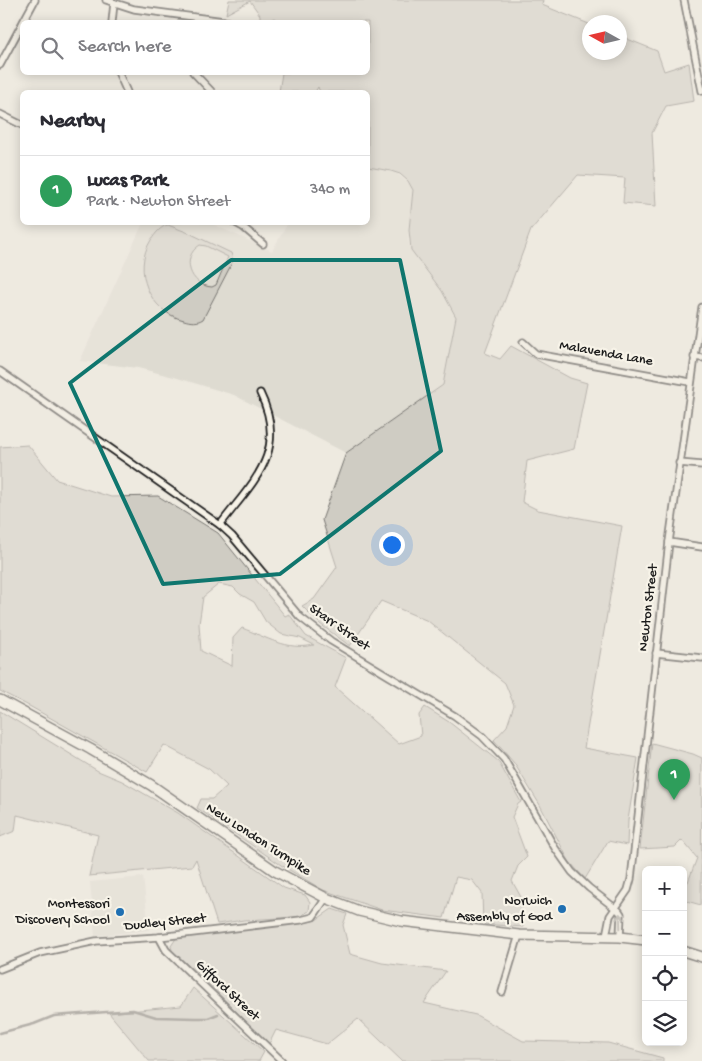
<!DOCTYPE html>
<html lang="en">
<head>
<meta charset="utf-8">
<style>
	body { margin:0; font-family:"Gochi Hand",sans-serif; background:#f7f7f7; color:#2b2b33 }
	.controls { position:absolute; right:15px; bottom:15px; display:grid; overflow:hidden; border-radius:8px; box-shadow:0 2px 12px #0003 }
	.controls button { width:45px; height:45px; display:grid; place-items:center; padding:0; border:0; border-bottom:1px solid #e1e1e2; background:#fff; color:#2b2b33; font:25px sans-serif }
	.compass { position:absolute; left:582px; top:15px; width:45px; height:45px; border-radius:50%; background:#fff; box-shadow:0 2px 12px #0003; rotate:278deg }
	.you { position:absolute; left:391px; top:544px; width:18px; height:18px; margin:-12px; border:4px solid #fff; border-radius:50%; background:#1a73e8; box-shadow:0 0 0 8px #1a73e833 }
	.badge { display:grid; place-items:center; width:32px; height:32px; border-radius:50%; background:#1f6fb2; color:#fff; font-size:16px; font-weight:700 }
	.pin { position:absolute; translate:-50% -41px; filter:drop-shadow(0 1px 2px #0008) }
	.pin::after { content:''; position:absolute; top:26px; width:18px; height:15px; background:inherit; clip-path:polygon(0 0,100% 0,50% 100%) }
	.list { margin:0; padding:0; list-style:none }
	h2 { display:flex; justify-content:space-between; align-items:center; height:65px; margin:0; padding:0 20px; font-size:21px }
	h2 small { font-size:16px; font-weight:400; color:#7c7c81 }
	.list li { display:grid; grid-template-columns:32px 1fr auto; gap:15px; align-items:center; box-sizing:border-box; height:70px; padding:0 20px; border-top:1px solid #e1e1e2 }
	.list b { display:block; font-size:19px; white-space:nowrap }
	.list p { margin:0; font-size:16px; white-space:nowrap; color:#7c7c81 }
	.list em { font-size:16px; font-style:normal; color:#7c7c81 }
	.icon { flex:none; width:28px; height:28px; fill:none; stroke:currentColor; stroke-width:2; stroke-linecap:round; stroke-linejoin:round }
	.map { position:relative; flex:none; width:702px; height:1061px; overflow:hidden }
	.search { position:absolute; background:#fff; box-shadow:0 2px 12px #0003; left:20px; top:20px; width:350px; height:55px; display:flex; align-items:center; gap:12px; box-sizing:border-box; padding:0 18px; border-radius:8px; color:#7c7c81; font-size:19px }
	.panel { position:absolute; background:#fff; box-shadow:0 2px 12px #0003; left:20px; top:90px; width:350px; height:135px; border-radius:8px }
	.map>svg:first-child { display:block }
</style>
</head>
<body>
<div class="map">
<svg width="702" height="1061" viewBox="0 0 702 1061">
	<rect width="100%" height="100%" fill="#eeeae0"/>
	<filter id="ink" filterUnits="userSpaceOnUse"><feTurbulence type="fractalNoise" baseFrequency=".02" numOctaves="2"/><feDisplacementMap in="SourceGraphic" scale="10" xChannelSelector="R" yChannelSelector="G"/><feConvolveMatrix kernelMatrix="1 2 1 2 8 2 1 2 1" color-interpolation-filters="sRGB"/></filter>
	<g filter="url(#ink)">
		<g fill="#dedbd1">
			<path d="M 368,167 L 395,172 L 411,185 L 413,190 L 408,240 L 411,250 L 442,291 L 456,318 L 443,385 L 346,453 L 234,395 L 174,377 L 138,368 L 80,361 L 143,223 L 210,223 L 272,251 L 288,223 L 368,222 Z"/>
			<path d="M 143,877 L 149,930 L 95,936 L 90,882 Z"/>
		</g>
		<g fill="#cfccc3" stroke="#767470" fill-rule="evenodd">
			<path d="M 229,0 L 543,0 L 542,5 L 589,24 L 590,52 L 620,52 L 620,36 L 657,51 L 664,71 L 689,63 L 694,101 L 666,106 L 652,133 L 656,206 L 623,203 L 625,178 L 578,175 L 531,230 L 485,353 L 500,359 L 511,346 L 570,378 L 587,383 L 574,449 L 527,461 L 522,502 L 538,510 L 622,526 L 584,748 L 638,758 L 628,820 L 627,845 L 608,841 L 585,879 L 569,861 L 540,805 L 514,763 L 494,740 L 507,726 L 514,705 L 505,683 L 428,621 L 381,601 L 350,646 L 320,624 L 302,606 L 314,599 L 337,567 L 322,520 L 346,453 L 443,385 L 456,317 L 442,291 L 411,250 L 409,230 L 413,190 L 408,181 L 400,174 L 391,171 L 368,167 L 368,92 L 320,92 L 318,87 L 315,92 L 279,92 L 282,73 L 368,72 L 368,22 L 279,22 L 274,18 L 266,22 L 260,22 L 260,15 L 250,1 L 226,14 Z"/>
			<path d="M 168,225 L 189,233 L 231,253 L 233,259 L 231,265 L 203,319 C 197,323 190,322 184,320 C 149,312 132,270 151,240 C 155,234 161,226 168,225 ZM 200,245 L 206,246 L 228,257 L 216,285 L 212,287 C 190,286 180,257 200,245 Z"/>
			<path d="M 28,445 L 57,480 L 111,497 L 158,496 L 218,533 L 285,616 L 289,614 L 306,636 L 346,658 L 335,687 L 399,744 L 421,736 L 419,715 L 425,707 L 449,722 L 498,761 L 521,802 L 518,804 L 512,817 L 527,857 L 518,866 L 512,881 L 521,897 L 523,927 L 483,924 L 482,893 L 472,880 L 456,877 L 444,918 L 382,910 L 323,890 L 281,865 L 197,808 L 201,799 L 212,799 L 227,786 L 209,769 L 164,745 L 147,772 L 31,707 L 0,691 L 0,447 ZM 219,584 L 233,587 L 240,594 L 254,602 L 266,622 L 281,634 L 300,638 L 314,645 C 287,651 266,637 242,628 L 233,638 L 232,666 L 201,651 L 199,624 L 203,597 Z"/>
			<path d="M 0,711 L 98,771 L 122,781 L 178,813 L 284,888 L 305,895 L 310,902 L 309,911 L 299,917 L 244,920 L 217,924 L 196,859 L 192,866 L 89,876 L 98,835 L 17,815 L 15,831 L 0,837 Z"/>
			<path d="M 652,743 L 693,754 L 702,758 L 701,905 L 683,900 L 683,884 L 688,882 L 697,858 L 682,840 L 675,847 L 640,849 Z"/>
			<path d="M 332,909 L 347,914 L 343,925 L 350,954 L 382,963 L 446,971 L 424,1003 L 476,1015 L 523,1041 L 608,1043 L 663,1058 L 663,1061 L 402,1061 L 358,1019 L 327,1044 L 276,1030 L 269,1044 L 219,994 L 172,950 L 171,946 L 177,937 L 304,923 L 316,920 Z"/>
			<path d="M 193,988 L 264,1052 L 259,1061 L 149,1061 L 109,1013 L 181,1006 Z"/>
		</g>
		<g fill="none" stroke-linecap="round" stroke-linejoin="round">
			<path stroke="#6f6d69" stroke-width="2.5" d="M 0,1033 L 34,1024 L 54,1016 L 133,1010 L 156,1017 L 195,1018 L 208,1018 L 218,1014"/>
			<g stroke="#1c1c1c" stroke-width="9">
				<g id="minor">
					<path d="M 106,0 L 134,9 L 224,21 L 228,22"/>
					<path d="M 684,0 L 702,91"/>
					<path d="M 23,22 L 35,0"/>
					<path d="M 112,22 L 114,3"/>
					<path d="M 0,65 L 22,24"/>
					<path d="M 118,72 L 127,92"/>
					<path d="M 193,72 L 212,92"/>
					<path d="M 0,114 L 22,125"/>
					<path d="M 234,222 L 243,227 L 263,244"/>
					<path d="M 523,342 L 536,354 L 690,382"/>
					<path d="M 694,357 L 702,358"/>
					<path d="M 0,371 L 220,525 L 232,536 L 300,617 L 331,641 L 455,716 L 482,736 L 504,759 L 555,848 L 572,872 L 589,888 L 619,911 L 621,914 L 620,937"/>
					<path d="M 679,463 L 702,465"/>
					<path d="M 220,525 C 253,481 289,452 260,393"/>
					<path d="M 669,542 L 702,547"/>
					<path d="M 656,653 L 702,658"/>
					<path d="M 606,936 L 610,916 L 628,890 L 631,879 L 669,542 L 702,307"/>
					<path d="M 159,937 L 166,950 L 282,1061"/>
					<path d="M 0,969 L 40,953 L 96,941 L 159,937 L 301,920 L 313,917 L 326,898"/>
					<path d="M 502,992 L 519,935"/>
				</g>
			</g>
			<g stroke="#1c1c1c" stroke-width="12">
				<g id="secondary">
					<path d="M 0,700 L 90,749 L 151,785 L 275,871 L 326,898 L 359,911 L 401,921 L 519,935 L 620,937 L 646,940"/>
					<path d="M 683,951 L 702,957"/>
				</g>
			</g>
			<use href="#minor" stroke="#f7f3e8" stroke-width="5.5"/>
			<use href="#secondary" stroke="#f7f3e8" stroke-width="9"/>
		</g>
		<defs><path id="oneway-shaft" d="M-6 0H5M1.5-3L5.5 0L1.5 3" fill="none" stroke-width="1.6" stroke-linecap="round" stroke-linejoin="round" transform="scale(1.25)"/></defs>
		<use stroke="#94928c" href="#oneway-shaft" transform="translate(620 921) rotate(-92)"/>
	</g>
	<path d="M0 0H702V1061H0ZM 231,260 L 400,260 L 441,451 L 280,574 L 163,584 L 70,383 Z" fill="#eeeae0" fill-opacity=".55" fill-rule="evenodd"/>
	<path fill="none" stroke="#0f766e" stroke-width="4" stroke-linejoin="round" d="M 231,260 L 400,260 L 441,451 L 280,574 L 163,584 L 70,383 Z"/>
	<g fill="#1f6fb2" stroke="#f7f3e8" stroke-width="2">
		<circle cx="562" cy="909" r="5"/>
		<circle cx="120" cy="912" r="5"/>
	</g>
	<g text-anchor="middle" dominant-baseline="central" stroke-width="4.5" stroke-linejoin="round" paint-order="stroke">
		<g font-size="14" fill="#1c1c1c" stroke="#f7f3e8">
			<text transform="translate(606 354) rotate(10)">Malavenda Lane</text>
			<text transform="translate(649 608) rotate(-83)">Newton Street</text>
			<text transform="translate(339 628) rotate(35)">Starr Street</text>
			<text transform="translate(258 840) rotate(33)">New London Turnpike</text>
			<text transform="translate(165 923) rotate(-6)">Dudley Street</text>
			<text transform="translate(227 991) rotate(43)">Gifford Street</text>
		</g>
		<g font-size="14" fill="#1c1c1c" stroke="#f7f3e8" text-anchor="end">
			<text x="552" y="901">Norwich<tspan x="552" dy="16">Assembly of God</tspan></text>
			<text x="110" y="904">Montessori<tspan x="110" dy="16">Discovery School</tspan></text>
		</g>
	</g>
</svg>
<div class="controls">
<button>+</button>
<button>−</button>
<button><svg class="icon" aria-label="locate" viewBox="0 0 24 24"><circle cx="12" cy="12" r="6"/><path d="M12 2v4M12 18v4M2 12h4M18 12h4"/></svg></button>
<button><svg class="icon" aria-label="layers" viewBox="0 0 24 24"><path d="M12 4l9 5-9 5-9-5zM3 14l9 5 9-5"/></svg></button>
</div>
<svg class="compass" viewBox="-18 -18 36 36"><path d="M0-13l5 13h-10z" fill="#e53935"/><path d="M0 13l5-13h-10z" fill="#7c7c81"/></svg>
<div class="you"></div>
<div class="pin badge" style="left:674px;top:800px;background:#2e9e5b">1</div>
<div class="search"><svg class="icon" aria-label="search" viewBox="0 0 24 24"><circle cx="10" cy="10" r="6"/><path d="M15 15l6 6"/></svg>Search here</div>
<section class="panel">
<h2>Nearby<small></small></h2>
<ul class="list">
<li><span class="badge" style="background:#2e9e5b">1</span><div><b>Lucas Park</b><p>Park · Newton Street</p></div><em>340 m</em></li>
</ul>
</section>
</div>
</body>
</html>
